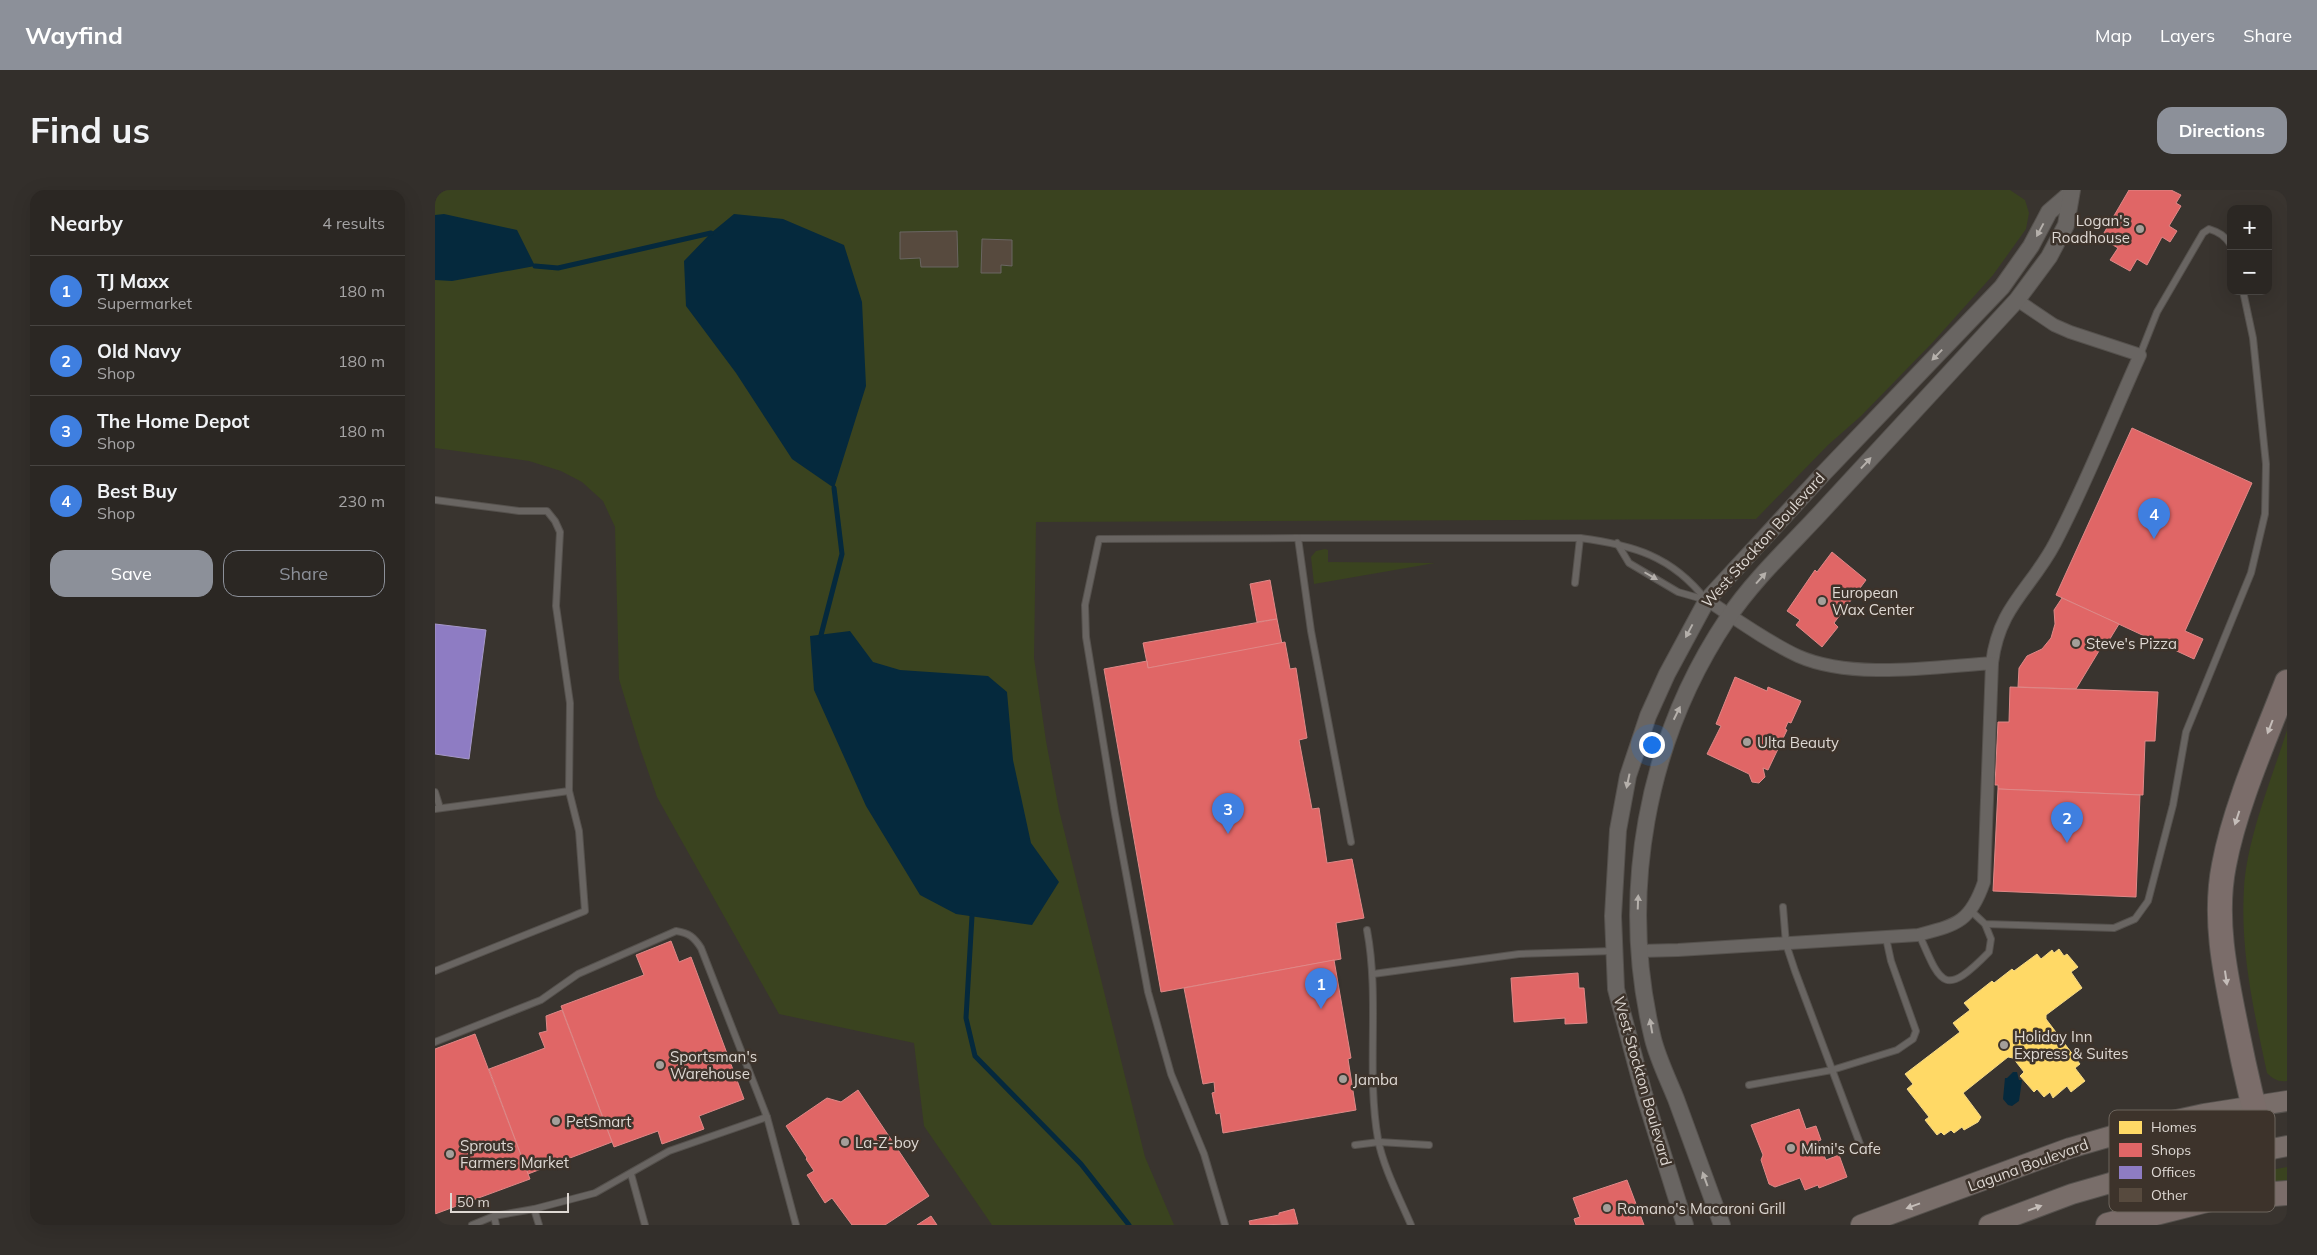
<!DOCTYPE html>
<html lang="en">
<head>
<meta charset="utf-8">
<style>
	body { margin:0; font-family:Mulish,sans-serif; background:#332f2b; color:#f1f3f6 }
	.controls { position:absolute; right:15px; top:15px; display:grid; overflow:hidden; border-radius:10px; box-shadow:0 5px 20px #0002 }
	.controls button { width:45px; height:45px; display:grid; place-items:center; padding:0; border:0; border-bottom:1px solid #474441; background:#2b2723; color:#f1f3f6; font:25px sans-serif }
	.scale { position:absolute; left:15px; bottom:12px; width:119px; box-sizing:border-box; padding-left:5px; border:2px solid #ded8d3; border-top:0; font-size:14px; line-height:18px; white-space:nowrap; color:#ded8d3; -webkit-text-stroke:4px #3d332b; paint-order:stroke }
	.you { position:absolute; left:1216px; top:554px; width:18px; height:18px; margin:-12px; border:4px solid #fff; border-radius:50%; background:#1a73e8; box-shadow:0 0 0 8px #1a73e833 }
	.badge { display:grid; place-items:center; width:32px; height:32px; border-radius:50%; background:#8c9099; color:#fff; font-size:16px; font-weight:700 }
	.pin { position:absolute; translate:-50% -41px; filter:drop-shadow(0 1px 2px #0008) }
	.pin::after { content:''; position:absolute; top:26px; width:18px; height:15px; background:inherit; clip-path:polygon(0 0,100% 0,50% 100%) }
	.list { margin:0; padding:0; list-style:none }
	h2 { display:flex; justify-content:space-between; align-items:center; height:65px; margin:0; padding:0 20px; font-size:21px }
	h2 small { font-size:16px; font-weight:400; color:#a6a5a6 }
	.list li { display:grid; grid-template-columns:32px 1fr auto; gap:15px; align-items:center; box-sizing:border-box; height:70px; padding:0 20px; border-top:1px solid #474441 }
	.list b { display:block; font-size:19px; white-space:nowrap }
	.list p { margin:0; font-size:16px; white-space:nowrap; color:#a6a5a6 }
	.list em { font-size:16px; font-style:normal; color:#a6a5a6 }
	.actions { display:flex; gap:10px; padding:15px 20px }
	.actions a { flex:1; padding:11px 0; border:1px solid #8c9099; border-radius:15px; text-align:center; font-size:18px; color:#8c9099 }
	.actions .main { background:#8c9099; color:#fff }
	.map { position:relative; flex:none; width:1852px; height:1035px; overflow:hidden; border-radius:15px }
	header { display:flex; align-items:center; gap:30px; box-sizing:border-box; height:70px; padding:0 25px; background:#8c9099; color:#fff }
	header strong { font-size:24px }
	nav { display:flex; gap:28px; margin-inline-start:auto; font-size:18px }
	.intro { display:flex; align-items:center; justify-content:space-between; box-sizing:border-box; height:120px; padding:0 30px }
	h1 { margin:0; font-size:35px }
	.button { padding:12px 22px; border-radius:15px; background:#8c9099; color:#fff; font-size:18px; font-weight:700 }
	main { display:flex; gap:30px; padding:0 30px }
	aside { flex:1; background:#2b2723; border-radius:15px; box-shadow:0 5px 20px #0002 }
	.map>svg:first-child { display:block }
</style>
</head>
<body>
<header>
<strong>Wayfind</strong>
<nav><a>Map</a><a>Layers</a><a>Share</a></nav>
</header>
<div class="intro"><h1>Find us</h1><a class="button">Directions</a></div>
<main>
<aside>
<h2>Nearby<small>4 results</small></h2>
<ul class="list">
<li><span class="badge" style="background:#3f7fe0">1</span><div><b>TJ Maxx</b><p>Supermarket</p></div><em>180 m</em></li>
<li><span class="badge" style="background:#3f7fe0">2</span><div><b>Old Navy</b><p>Shop</p></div><em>180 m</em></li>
<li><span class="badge" style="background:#3f7fe0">3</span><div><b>The Home Depot</b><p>Shop</p></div><em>180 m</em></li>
<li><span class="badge" style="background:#3f7fe0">4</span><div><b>Best Buy</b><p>Shop</p></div><em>230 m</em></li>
</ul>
<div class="actions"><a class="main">Save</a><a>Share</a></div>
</aside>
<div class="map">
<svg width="1852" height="1035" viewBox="0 0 1852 1035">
	<rect width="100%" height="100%" fill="#39342f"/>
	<g fill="#3a431f">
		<path d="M 0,0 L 1575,0 L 1590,10 L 1594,23 L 1591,39 L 1558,85 L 1498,152 L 1426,226 L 1393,255 L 1321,329 L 601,332 L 599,468 L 611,551 L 624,620 L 710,967 L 739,1035 L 557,1035 L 489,936 L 479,853 L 344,824 L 222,607 L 205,558 L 184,489 L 180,337 L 168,311 L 147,292 L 126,281 L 94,271 L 0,258 Z"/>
		<path d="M 890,359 L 893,360 L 893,372 L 1000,373 L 879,394 L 876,367 L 881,361 Z"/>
		<path d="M 1852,540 L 1852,891 C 1843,892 1838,889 1832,883 C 1819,822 1805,761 1809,698 C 1812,648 1837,588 1852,540 Z"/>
		<path d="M 1852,977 L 1852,991 C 1807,992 1762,1004 1719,1013 L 1717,1007 L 1808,985 Z"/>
	</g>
	<g fill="#05293d">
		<path d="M 9,24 L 82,40 L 100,76 L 17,91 L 0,90 L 0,25 Z"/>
		<path d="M 299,24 L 348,29 L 409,55 L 427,112 L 431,196 L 399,298 L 357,269 L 301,183 L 251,116 L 249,71 L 276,43 Z"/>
		<path d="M 415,441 L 438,472 L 465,480 L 553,486 L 572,502 L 578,570 L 596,653 L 624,692 L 597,735 L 521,724 L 485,705 L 431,616 L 379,500 L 375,446 Z"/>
		<path d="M 1578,882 L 1582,882 L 1584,890 L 1587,890 L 1584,911 L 1577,916 L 1573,915 L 1568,909 L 1570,888 L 1572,888 Z"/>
	</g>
	<path fill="#ffd966" stroke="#f5d987" d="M 1624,759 L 1629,766 L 1632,764 L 1643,777 L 1636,782 L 1647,798 L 1611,825 L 1611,829 L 1645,874 L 1640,878 L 1650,891 L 1636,902 L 1632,896 L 1618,908 L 1615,902 L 1609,907 L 1602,899 L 1599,902 L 1585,886 L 1589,882 L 1578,868 L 1573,867 L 1528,903 L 1546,927 L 1543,932 L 1529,940 L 1527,937 L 1519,943 L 1516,940 L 1509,945 L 1506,942 L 1502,945 L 1490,930 L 1494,927 L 1472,899 L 1478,894 L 1470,884 L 1525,842 L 1518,833 L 1535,820 L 1529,813 L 1557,791 L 1559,793 L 1577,779 L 1579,781 L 1602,764 L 1606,769 L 1617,760 L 1619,763 Z"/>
	<g fill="#e06666" stroke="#df8887">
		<path d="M 1694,0 L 1736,0 L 1746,5 L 1741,13 L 1746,16 L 1734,36 L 1742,41 L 1735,52 L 1727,47 L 1712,75 L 1702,69 L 1695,81 L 1675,70 L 1683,58 L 1666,48 Z"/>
		<path d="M 1697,238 L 1817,293 L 1750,441 L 1768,449 L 1759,469 L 1621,405 Z"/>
		<path d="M 1397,362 L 1431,390 L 1399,433 L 1403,437 L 1387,457 L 1361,435 L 1365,430 L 1352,421 L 1380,380 L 1382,382 Z"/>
		<path d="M 835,390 L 842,429 L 822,432 L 815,394 Z"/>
		<path d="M 1627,408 L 1684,434 L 1673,452 L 1670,451 L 1641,499 L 1583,497 L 1584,478 L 1592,466 L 1607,459 L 1616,448 L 1620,434 L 1619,420 Z"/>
		<path d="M 842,429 L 847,454 L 713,478 L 708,453 Z"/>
		<path d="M 850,452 L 855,479 L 861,478 L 872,548 L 864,550 L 877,619 L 884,618 L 892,673 L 917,669 L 929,728 L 901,733 L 906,769 L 726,802 L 669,479 L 712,471 L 713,478 Z"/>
		<path d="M 1300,487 L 1332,501 L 1333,497 L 1366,511 L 1356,533 L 1353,532 L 1350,539 L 1352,540 L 1333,580 L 1328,578 L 1330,587 L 1324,593 L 1317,592 L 1314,584 L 1272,564 L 1286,536 L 1281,534 Z"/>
		<path d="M 1575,497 L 1723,502 L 1720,551 L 1710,551 L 1708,605 L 1563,599 L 1563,595 L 1560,595 L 1563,532 L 1574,532 Z"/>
		<path d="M 1563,599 L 1705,605 L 1701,707 L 1558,701 Z"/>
		<path d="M 236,751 L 244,772 L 256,767 L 309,909 L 264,926 L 269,939 L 227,954 L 223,941 L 179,957 L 126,816 L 209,785 L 201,765 Z"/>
		<path d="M 899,770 L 916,868 L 913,869 L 921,920 L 788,943 L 785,923 L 781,924 L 777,903 L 780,902 L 779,892 L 768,894 L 749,798 Z"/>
		<path d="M 1143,783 L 1144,798 L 1149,798 L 1152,833 L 1130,834 L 1130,828 L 1079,832 L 1076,788 Z"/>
		<path d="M 127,820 L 177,952 L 93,984 L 54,879 L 110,858 L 104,843 L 112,841 L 111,826 Z"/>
		<path d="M 40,844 L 95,989 L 0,1024 L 0,859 Z"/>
		<path d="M 423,900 L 494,1006 L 450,1035 L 417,1035 L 397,1008 L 390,1013 L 372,985 L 379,981 L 371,969 L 372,968 L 351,936 L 392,908 L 406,912 Z"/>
		<path d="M 1364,919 L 1371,939 L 1381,936 L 1386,950 L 1383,951 L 1391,970 L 1404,965 L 1412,987 L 1384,998 L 1383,995 L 1370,1000 L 1365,988 L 1340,997 L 1334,994 L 1326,970 L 1328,965 L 1316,935 Z"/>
		<path d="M 1192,990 L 1209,1035 L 1141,1035 L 1139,1029 L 1145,1027 L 1138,1008 Z"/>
		<path d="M 859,1019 L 863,1034 L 815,1035 L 814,1031 L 844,1025 L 844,1023 Z"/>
		<path d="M 496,1026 L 502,1035 L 482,1035 Z"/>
	</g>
	<path fill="#8e7cc3" stroke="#a698c8" d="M 0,434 L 51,440 L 34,569 L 0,564 Z"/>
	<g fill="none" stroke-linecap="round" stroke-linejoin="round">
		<g stroke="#05293d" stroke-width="5">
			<path d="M 100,76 L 123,78 L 276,43"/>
			<path d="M 386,445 L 407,364 L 399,298"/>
			<path d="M 537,726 L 531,828 L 540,866 L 646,974 L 694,1035"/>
		</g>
	</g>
	<g fill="#574a3e" stroke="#6a6662">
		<path d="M 522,41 L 523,77 L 486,77 L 485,68 L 465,69 L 465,42 Z"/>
		<path d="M 547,49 L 577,50 L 577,76 L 566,75 L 566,83 L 546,83 Z"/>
	</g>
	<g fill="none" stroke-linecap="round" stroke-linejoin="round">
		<g stroke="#55514d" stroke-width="8">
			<g id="service">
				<path d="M 1705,165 L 1722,122 L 1768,43 L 1774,39 C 1784,42 1790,46 1796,55"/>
				<path d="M 0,310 L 84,321 L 112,321 L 120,331 L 125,342 L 121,416 L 135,513 L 134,601 L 144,641 L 150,721 L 0,781"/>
				<path d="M 1182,353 L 1194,373 L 1243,402 L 1271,410"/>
				<path d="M 1140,393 L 1145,348"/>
				<path d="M 0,602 L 5,618"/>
				<path d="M 0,619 L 134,601"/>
				<path d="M 916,652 L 876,441 L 863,348 L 1145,348 C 1198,355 1237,366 1271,410"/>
				<path d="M 1348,717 L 1351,754 L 1360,781 L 1428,962"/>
				<path d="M 1535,720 L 1550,734 L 1679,738 L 1700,729 L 1713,711 L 1738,615 L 1751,542 L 1816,383 L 1830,324 L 1831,274 L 1818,148 L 1808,101"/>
				<path d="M 932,740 C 945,809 931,881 943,949 C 948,977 965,1009 976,1035"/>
				<path d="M 1484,744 C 1506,795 1509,808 1554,762 L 1556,749 L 1550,734"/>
				<path d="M 938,784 L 1084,764 L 1178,761"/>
				<path d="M 0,852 L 106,810 L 143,784 L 241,741 C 254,743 259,747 266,758 L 332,927 L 361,1035"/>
				<path d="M 1314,895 L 1397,880 L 1462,860 L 1478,849 L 1481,841 L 1456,771 L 1451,748"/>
				<path d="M 920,955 L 944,952 L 994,955"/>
				<path d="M 196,984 L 210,1035"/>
				<path d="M 99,1019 L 104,1035"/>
				<path d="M 59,1026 L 61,1035"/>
				<path d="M 37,1035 L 59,1026 L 99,1019 L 160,1003 L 234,961 L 332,927"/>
				<path d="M 790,1035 L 769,964 L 736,884 L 713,802 L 680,624 L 651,447 L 650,415 L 664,349 L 863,348"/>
			</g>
		</g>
		<g stroke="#55514d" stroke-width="14">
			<g id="minor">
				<path d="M 1557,473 C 1564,416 1596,399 1620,353 C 1652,292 1677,227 1705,165 L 1635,142 L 1619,135 L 1582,110"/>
				<path d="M 1204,761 L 1243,760 L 1483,745 C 1521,735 1535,733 1549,692 L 1557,473 C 1499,477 1417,490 1363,466 C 1331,451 1301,429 1272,410"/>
			</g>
		</g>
		<g stroke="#55514d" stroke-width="18">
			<g id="tertiary">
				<path d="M 1250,1035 L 1209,904 L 1181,799 L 1178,726 L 1183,640 L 1193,586 L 1213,526 L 1232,484 L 1272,410 L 1388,284 L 1567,97 L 1596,56 L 1614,22 L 1636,3"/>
				<path d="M 1287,1035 C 1272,993 1256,951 1241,909 C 1233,889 1223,869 1218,849 C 1183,705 1211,550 1293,428 C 1318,390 1358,353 1389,319 C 1453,249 1518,180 1582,110 L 1614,67 L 1631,35 L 1637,0"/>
			</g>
		</g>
		<g stroke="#55514d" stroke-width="22">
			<g id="primary">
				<path d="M 1426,1035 L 1635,958 L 1701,939 L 1769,924 L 1852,911"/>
				<path d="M 1554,1035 L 1637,1004 L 1703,985 L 1852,956"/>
			</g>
		</g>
		<g stroke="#55514d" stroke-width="26">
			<g id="motorway">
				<path d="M 1830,959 C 1819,920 1810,881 1802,841 C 1791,787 1778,730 1789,675 C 1800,616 1830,549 1852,492"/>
				<path d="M 1673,1035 L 1776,1009 L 1852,1003"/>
			</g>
		</g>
		<use href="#service" stroke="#696562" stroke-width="6"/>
		<use href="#minor" stroke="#696562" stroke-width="12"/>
		<use href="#tertiary" stroke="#696562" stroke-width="16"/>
		<use href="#primary" stroke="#796e6a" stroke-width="20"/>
		<use href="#motorway" stroke="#7b6d6a" stroke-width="24"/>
	</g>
	<defs><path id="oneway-solid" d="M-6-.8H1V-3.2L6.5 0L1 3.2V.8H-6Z" transform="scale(1.25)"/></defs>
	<g fill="#b5b0ab">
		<use href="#oneway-solid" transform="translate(1605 40) rotate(118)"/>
		<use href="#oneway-solid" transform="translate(1502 165) rotate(134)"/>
		<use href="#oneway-solid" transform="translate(1431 273) rotate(-47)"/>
		<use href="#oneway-solid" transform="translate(1216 386) rotate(30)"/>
		<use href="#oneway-solid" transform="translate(1326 388) rotate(-48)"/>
		<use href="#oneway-solid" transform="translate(1254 441) rotate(118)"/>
		<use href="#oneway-solid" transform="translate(1242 523) rotate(-64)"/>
		<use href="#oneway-solid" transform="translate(1193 591) rotate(102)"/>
		<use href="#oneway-solid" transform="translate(1203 712) rotate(-88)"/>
		<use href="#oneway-solid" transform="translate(1216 836) rotate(-100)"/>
		<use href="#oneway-solid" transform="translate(1270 989) rotate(-110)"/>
	</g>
	<g fill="#c5bdb9">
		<use href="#oneway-solid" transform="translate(1835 537) rotate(111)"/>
		<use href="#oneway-solid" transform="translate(1802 628) rotate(108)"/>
		<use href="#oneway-solid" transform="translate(1791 788) rotate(82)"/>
	</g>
	<g fill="#c5beb9">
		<use href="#oneway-solid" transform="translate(1478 1016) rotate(160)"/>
		<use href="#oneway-solid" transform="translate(1600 1018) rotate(-20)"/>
	</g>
	<g fill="#a49f9a" stroke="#3d332b" stroke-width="2">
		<circle cx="1705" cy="39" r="5"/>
		<circle cx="1387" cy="411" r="5"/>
		<circle cx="1641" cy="453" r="5"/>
		<circle cx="1312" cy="552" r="5"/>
		<circle cx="1569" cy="855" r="5"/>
		<circle cx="225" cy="875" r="5"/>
		<circle cx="908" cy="889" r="5"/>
		<circle cx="121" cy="931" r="5"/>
		<circle cx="410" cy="952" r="5"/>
		<circle cx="1356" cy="958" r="5"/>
		<circle cx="15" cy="964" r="5"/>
		<circle cx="1172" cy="1018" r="5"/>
	</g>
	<g text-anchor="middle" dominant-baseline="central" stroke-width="5" stroke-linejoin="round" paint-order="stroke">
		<g font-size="15" fill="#ded8d3" stroke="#3d332b" text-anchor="start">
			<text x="1695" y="30" text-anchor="end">Logan's<tspan x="1695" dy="17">Roadhouse</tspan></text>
			<text x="1397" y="402">European<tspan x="1397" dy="17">Wax Center</tspan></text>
			<text x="1651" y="453">Steve's Pizza</text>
			<text x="1322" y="552">Ulta Beauty</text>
			<text x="1579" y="846">Holiday Inn<tspan x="1579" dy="17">Express &amp; Suites</tspan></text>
			<text x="235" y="866">Sportsman's<tspan x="235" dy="17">Warehouse</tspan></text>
			<text x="918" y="889">Jamba</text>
			<text x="131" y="931">PetSmart</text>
			<text x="420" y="952">La-Z-boy</text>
			<text x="25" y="955">Sprouts<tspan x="25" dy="17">Farmers Market</tspan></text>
			<text x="1366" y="958">Mimi's Cafe</text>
			<text x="1182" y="1018">Romano's Macaroni Grill</text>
		</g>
		<g font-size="15" fill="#ded8d3" stroke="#3d332b">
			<text transform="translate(1328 350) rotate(-48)">West Stockton Boulevard</text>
			<text transform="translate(1208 891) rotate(74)">West Stockton Boulevard</text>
			<text transform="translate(1593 975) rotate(-20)">Laguna Boulevard</text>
		</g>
	</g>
	<rect x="1674" y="920" width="166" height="102" rx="8" fill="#3d332b" stroke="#6d655d" stroke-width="1"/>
	<rect x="1684" y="931" width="23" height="13" fill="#ffd966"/>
	<rect x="1684" y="953" width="23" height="14" fill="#e06666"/>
	<rect x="1684" y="976" width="23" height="13" fill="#8e7cc3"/>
	<rect x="1684" y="998" width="23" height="14" fill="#574a3e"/>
	<g font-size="14" fill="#ded8d3">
		<text x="1716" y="942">Homes</text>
		<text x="1716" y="965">Shops</text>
		<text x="1716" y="987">Offices</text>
		<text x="1716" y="1010">Other</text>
	</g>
</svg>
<div class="controls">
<button>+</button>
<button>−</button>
</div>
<div class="scale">50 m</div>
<div class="you"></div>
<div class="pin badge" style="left:886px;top:819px;background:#3f7fe0">1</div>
<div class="pin badge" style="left:1632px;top:653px;background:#3f7fe0">2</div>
<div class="pin badge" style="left:793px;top:644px;background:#3f7fe0">3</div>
<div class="pin badge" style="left:1719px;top:349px;background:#3f7fe0">4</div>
</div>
</main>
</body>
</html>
